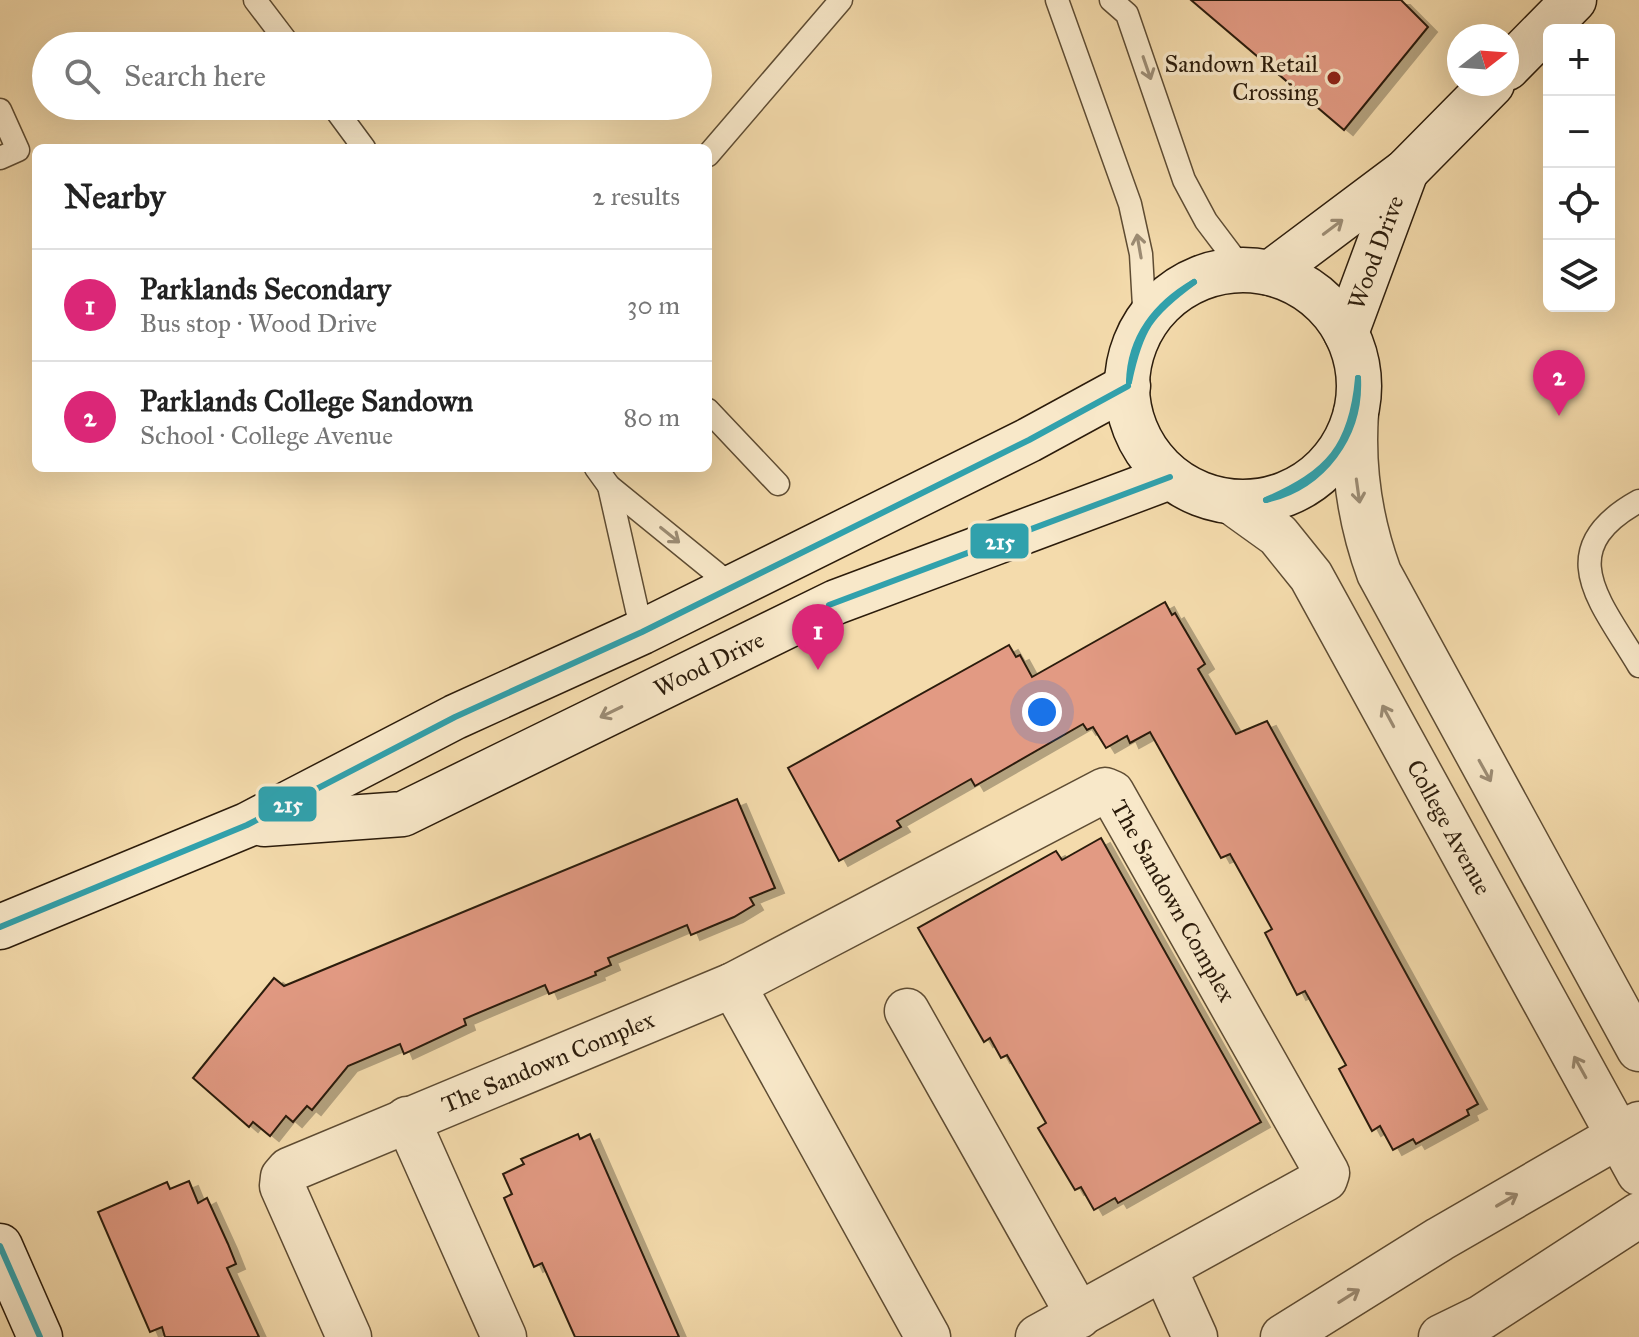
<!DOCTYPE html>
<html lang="en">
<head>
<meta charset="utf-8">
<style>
	body { margin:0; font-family:"IM FELL Great Primer",serif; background:#f6f6f6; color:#222 }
	.controls { position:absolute; right:24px; top:24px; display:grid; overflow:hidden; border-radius:12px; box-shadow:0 8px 32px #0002 }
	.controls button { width:72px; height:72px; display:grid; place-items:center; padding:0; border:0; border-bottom:2px solid #e0e0e0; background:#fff; color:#222; font:40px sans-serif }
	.compass { position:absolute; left:1447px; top:24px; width:72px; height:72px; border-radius:50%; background:#fff; box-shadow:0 8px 32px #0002; rotate:73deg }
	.you { position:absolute; left:1042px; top:712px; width:28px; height:28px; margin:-20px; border:6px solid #fff; border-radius:50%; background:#1a73e8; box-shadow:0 0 0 12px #1a73e833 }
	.badge { display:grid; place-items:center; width:52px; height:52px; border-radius:50%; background:#db2777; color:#fff; font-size:26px; font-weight:700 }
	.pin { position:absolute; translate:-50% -66px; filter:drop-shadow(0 2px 4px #0008) }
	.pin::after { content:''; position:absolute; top:42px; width:28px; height:24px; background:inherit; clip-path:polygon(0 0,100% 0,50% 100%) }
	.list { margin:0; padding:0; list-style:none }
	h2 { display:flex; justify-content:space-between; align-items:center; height:104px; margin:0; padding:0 32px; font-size:34px }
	h2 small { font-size:26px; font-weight:400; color:#767676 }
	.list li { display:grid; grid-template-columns:52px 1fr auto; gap:24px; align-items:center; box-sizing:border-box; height:112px; padding:0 32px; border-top:2px solid #e0e0e0 }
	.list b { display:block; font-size:30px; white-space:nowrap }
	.list p { margin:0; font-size:26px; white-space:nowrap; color:#767676 }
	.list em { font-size:26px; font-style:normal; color:#767676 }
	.icon { flex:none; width:44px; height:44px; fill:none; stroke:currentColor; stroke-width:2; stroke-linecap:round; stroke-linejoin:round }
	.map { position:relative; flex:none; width:1639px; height:1337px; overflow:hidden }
	.search { position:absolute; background:#fff; box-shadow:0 8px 32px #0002; left:32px; top:32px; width:680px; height:88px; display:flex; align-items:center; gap:20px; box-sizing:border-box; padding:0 28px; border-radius:44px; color:#767676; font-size:30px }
	.panel { position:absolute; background:#fff; box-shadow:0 8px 32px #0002; left:32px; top:144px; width:680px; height:328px; border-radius:12px }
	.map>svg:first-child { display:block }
</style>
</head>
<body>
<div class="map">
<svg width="1639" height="1337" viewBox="0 0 1639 1337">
	<defs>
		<filter id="shadow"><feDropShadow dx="9" dy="5" stdDeviation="0" flood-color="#0004"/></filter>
	</defs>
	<rect width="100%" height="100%" fill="#f4dbac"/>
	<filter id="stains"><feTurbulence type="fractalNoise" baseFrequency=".0025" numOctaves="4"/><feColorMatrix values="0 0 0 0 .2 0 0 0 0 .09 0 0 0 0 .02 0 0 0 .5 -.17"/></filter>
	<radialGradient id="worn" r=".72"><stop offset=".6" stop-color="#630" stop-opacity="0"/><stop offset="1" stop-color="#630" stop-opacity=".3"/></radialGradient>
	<g fill="#e29a83" stroke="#2c1c0b" stroke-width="2" filter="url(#shadow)">
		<path d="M 1191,0 L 1401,0 L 1428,27 L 1344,130 Z"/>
		<path d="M 1165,602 L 1172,615 L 1175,613 L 1205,664 L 1198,669 L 1236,734 L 1267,721 L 1478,1104 L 1467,1110 L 1469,1115 L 1416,1144 L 1413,1139 L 1393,1150 L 1380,1126 L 1372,1131 L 1339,1069 L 1346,1065 L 1305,991 L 1297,995 L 1265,933 L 1272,929 L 1230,854 L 1221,858 L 1150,732 L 1130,743 L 1127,736 L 1106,748 L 1093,727 L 1087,730 L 1083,724 L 975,786 L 971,779 L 897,821 L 901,827 L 839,861 L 788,768 L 1009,645 L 1016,657 L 1020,655 L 1032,677 Z"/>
		<path d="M 737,799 L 775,888 L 750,898 L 754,905 L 734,917 L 691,935 L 687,925 L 608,958 L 611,965 L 595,972 L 596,975 L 549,994 L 545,985 L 464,1019 L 466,1025 L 404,1054 L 400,1044 L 348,1066 L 312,1110 L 307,1106 L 293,1122 L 286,1116 L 270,1136 L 253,1122 L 249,1127 L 193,1078 L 274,978 L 284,986 Z"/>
		<path d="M 1101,838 L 1261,1122 L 1118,1203 L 1115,1198 L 1094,1210 L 1081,1187 L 1075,1190 L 1038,1128 L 1046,1123 L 1007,1055 L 1001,1058 L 990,1038 L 984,1042 L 918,928 L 1056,851 L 1062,860 Z"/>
		<path d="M 578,1134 L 580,1139 L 590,1134 L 679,1337 L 575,1337 L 542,1263 L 534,1267 L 504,1198 L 512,1194 L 503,1174 L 524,1164 L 521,1159 Z"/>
		<path d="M 189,1181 L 198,1203 L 207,1198 L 228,1244 L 236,1264 L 227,1268 L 259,1337 L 165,1337 L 162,1327 L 150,1332 L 98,1212 L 167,1182 L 170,1189 Z"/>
	</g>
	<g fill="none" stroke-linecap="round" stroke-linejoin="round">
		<g stroke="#5e4c33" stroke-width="25">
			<g id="lane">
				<path d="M 255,0 L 290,46"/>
				<path d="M 1057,0 L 1130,204 L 1141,254 L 1145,324"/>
				<path d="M 1111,0 L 1127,14 L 1184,180 L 1206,221 L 1243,270"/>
				<path d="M 333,106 L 364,148"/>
				<path d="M 0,110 L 18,150 L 0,158"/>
				<path d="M 708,155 L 841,0"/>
				<path d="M 708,410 L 778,484"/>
				<path d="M 596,468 L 609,486 L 732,586"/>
				<path d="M 609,486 L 642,632"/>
				<path d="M 1639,501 C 1550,550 1601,602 1639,666"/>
			</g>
		</g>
		<g stroke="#5e4c33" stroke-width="47">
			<g id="street">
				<path d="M 1356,413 C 1352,469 1360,521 1379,573 L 1639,1049"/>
				<path id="s1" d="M 1232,502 L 1278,535 L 1311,576 L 1639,1173"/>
				<path d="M 733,985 L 928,1337"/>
				<path d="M 907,1011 L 1079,1316"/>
				<path d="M 407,1119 L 504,1337"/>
				<path d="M 1164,1268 L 1195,1337"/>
				<path id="s2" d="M 349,1337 L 282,1186 L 283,1177 L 289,1170 L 733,985 L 1105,790 L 1112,793 L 1327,1173 L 1325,1179 L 1038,1337"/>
				<path d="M 1283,1337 L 1440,1239 L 1639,1124"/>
				<path d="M 1441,1337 L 1482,1317 L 1639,1215"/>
			</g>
		</g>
		<g stroke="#2c1c0b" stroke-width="47">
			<g id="secondary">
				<path d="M 1507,68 L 1574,0"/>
				<circle cx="1243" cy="386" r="116"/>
				<path d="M 1270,273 L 1406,171 L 1492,84"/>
				<path id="s3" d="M 1346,333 L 1406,171"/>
				<path id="s4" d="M 264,824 L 403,814 L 836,602 L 1170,477"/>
				<path d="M 0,927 L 247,825 L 455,717 L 642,632 L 1029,440 L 1128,386"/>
				<path d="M 0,1246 L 40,1337"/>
			</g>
		</g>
		<use href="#lane" stroke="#f8e8c9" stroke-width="22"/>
		<use href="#street" stroke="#f8e8c9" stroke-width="44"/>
		<use href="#secondary" stroke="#f8e8c9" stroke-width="44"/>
		<g stroke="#f8e8c9" stroke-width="12">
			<g id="bus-1">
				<path d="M 1129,382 C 1130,337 1156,304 1194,282"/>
				<path d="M 1129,382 C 1140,329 1150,314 1194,282"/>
				<path d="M 1266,500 C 1328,473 1352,447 1358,378"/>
				<path d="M 1266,500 C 1323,487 1361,436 1358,378"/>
				<path d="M 829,605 L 1170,477"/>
				<path d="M 0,927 L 247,825 L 455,717 L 642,632 L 1029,440 L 1128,386"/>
				<path d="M 0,1246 L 40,1337"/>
			</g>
		</g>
		<use href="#bus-1" stroke="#31a1ac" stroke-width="6"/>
	</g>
	<defs><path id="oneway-shaft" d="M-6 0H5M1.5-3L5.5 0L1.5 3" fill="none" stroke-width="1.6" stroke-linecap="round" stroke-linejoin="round" transform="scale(2)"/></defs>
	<g stroke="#9c8c74">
		<use href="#oneway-shaft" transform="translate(1147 68) rotate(71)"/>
		<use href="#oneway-shaft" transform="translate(1333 227) rotate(-37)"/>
		<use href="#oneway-shaft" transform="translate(1139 246) rotate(-100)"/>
		<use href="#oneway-shaft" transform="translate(1358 491) rotate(82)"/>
		<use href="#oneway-shaft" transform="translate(670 535) rotate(39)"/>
		<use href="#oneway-shaft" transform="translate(611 712) rotate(154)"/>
		<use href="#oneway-shaft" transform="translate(1388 716) rotate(-118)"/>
		<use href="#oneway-shaft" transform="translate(1485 771) rotate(61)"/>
		<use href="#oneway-shaft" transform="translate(1580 1067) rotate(-119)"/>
		<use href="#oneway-shaft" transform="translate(1507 1200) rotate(-30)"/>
		<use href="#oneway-shaft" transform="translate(1349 1296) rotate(-32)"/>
	</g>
	<circle fill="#8f2418" stroke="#f8e8c9" stroke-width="3" cx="1334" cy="78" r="8"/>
	<g text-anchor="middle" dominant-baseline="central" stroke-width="7" stroke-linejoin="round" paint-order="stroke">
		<g font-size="24" fill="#2c1c0b" stroke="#f8e8c9" text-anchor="end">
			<text x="1318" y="64">Sandown Retail<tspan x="1318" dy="28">Crossing</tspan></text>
		</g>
		<g font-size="24" fill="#2c1c0b" stroke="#f8e8c9">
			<text stroke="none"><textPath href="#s3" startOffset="86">Wood Drive</textPath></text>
			<text stroke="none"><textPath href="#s4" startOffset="480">Wood Drive</textPath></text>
			<text stroke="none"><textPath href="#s1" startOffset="396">College Avenue</textPath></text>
			<text stroke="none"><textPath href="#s2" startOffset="1216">The Sandown Complex</textPath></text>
			<text stroke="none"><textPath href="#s2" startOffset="464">The Sandown Complex</textPath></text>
		</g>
	</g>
	<g stroke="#f8e8c9" stroke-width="3">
		<rect x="969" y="522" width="61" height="38" rx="8" fill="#31a1ac"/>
		<rect x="257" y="785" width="61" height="38" rx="8" fill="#31a1ac"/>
	</g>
	<g font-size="22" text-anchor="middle" font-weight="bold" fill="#fff">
		<text x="1000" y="549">215</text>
		<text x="288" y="812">215</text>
	</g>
	<rect width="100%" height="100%" filter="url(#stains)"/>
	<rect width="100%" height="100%" fill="url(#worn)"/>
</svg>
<div class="controls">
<button>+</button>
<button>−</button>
<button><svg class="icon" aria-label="locate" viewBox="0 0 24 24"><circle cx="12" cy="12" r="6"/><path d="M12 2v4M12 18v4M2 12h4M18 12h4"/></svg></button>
<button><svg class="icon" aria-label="layers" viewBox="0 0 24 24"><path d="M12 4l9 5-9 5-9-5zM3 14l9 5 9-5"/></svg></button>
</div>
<svg class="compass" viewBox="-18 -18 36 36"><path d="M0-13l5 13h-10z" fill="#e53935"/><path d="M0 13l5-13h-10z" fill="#767676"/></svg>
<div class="you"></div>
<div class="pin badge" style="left:818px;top:670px">1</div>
<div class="pin badge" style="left:1559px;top:416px">2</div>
<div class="search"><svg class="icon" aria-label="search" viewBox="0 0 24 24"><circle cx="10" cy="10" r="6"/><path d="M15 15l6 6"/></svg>Search here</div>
<section class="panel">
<h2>Nearby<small>2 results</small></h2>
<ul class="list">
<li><span class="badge">1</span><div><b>Parklands Secondary</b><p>Bus stop · Wood Drive</p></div><em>30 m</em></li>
<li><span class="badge">2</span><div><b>Parklands College Sandown</b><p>School · College Avenue</p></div><em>80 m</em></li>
</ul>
</section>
</div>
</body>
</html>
